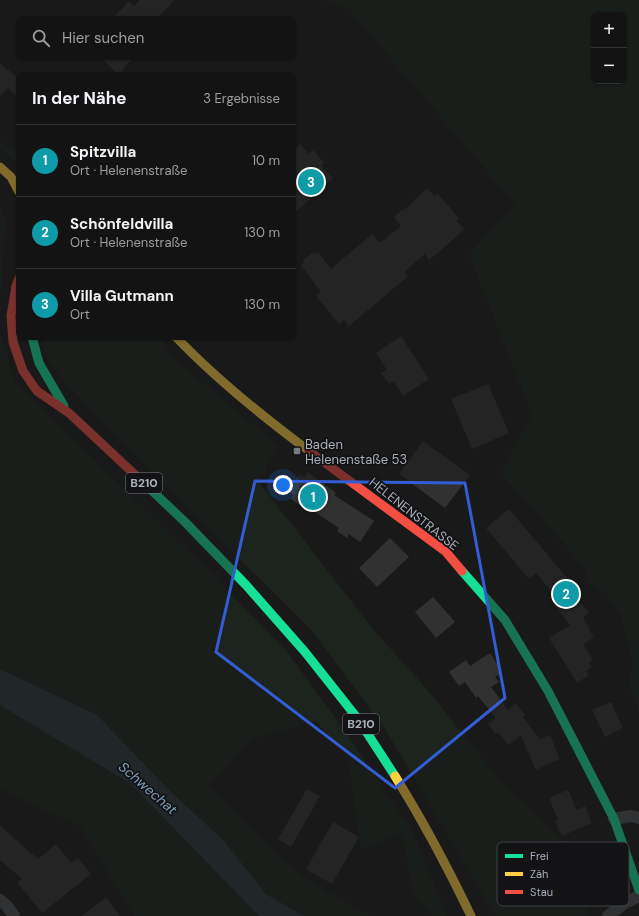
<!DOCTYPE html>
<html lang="de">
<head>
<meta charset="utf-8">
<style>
	body { margin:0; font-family:"DM Sans",sans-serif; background:#202021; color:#f1f3f6 }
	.controls { position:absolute; right:12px; top:12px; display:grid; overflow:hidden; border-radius:8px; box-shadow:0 1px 3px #0004 }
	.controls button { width:36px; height:36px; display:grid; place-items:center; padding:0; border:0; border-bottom:1px solid #323233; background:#131313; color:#f1f3f6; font:20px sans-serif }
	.you { position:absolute; left:283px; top:485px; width:14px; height:14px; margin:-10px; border:3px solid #fff; border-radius:50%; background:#1a73e8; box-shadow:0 0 0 6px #1a73e833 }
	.badge { display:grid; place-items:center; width:26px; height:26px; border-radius:50%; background:#0f766e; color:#fff; font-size:13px; font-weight:700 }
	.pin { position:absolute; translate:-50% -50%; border:2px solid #fff; box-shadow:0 1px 4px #0006 }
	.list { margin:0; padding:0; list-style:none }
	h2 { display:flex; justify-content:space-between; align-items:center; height:52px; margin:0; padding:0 16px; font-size:17px }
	h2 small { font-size:13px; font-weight:400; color:#9d9ea0 }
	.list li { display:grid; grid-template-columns:26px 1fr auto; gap:12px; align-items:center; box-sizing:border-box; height:72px; padding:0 16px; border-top:1px solid #323233 }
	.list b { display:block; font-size:15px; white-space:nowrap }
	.list p { margin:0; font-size:13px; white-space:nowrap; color:#9d9ea0 }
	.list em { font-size:13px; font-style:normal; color:#9d9ea0 }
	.icon { flex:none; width:22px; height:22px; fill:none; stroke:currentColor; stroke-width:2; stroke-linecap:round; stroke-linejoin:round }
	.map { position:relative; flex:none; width:639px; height:916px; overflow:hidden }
	.search { position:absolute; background:#131313; box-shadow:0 1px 3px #0004; left:16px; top:16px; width:280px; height:44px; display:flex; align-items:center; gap:10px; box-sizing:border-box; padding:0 14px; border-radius:8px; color:#9d9ea0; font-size:15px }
	.panel { position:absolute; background:#131313; box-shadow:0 1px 3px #0004; left:16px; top:72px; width:280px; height:268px; border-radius:8px }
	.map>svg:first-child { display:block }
</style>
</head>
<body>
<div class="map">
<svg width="639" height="916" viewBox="0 0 639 916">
	<rect width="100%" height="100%" fill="#191919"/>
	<g fill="#1c241d" fill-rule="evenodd">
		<path d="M 321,0 L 639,0 L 639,719 L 638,707 L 629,686 L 633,661 L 622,617 L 606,593 L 587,582 L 587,569 L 501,473 L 532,414 L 469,254 L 516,205 L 348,8 ZM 594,15 L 624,15 L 624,81 L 594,81 Z"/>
		<path d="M 0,140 L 19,155 L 19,166 L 0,147 Z"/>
		<path d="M 0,207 L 6,221 L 0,304 Z"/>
		<path d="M 0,331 L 15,382 L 204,567 L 286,650 L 349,737 L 414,834 L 447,916 L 432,916 L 413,893 L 403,833 L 361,849 L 348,759 L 316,721 L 252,739 L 208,786 L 282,860 L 302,875 L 329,893 L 370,916 L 304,916 L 266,894 L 222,840 L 168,789 L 97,715 L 0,669 Z"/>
		<path d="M 43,337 L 159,337 L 168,346 L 163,350 L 277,445 L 259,482 L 372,628 L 426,688 L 500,780 L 587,865 L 616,867 L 584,889 L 588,916 L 496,916 L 385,729 L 312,631 L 149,469 L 70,388 L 49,363 L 42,341 Z"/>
		<path d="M 0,705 L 131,784 L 259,916 L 135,916 L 80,826 L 0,789 Z"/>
	</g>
	<path fill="#2a353c" d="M 0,669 L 97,715 L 168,789 L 224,841 L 266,894 L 304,916 L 259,916 L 131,784 L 0,705 Z"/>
	<g fill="#313131">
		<path d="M 140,0 L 174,0 L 157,19 L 112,19 L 129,1 L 134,6 Z"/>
		<path d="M 100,57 L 133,57 L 119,75 Z"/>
		<path d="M 0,63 L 19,79 L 19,98 L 8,88 L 0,97 Z"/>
		<path d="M 300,144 L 309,154 L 313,150 L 324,163 L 321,166 L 333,178 L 309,200 L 293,214 L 293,151 Z"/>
		<path d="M 427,188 L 434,196 L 437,194 L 445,202 L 459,218 L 456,221 L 464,229 L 446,246 L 429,260 L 425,254 L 404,272 L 408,276 L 349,326 L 344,320 L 339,324 L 316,296 L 321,292 L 301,265 L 304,262 L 303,260 L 314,252 L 315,254 L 318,252 L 331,269 L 372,234 L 380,243 L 401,226 L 394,217 L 403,209 L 404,210 Z"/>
		<path d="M 401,336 L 429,379 L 403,396 L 394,381 L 389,384 L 381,373 L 387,370 L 376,353 Z"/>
		<path d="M 488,384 L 509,433 L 472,449 L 451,399 Z"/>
		<path d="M 423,441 L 470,475 L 445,508 L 399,474 Z"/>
		<path d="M 308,472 L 336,493 L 334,495 L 374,521 L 360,542 L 349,534 L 347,538 L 337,531 L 339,528 L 312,510 L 311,513 L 291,499 L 293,495 L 288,491 L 299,474 L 304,477 Z"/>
		<path d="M 509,509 L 573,585 L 569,589 L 589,612 L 583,617 L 594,638 L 583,644 L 593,660 L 589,662 L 592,667 L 586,671 L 589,675 L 577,683 L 549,638 L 570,625 L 553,604 L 558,599 L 536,573 L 529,579 L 486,528 Z"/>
		<path d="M 390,538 L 409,557 L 377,587 L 359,568 Z"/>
		<path d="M 433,597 L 455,622 L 436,638 L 415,612 Z"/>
		<path d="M 490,653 L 501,670 L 499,670 L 501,673 L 495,677 L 499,682 L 491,687 L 508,710 L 516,703 L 525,715 L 523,717 L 540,739 L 550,735 L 560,759 L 536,770 L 521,736 L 508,745 L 498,732 L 496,734 L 488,724 L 496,718 L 478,696 L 476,698 L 465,682 L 459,686 L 449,672 L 466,660 L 470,666 Z"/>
		<path d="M 611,702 L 623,728 L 605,737 L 592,710 Z"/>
		<path d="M 307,789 L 320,796 L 291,847 L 278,839 Z"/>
		<path d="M 568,790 L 577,810 L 585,806 L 592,823 L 562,836 L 555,821 L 558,820 L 549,798 Z"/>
		<path d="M 333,822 L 359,837 L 332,884 L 306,869 Z"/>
		<path d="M 0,826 L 38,859 L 56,844 L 71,863 L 78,858 L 91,874 L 42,913 L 17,882 L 22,879 L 0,860 Z"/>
		<path d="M 106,897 L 120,916 L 82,916 Z"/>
	</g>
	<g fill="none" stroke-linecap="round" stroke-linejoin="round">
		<g stroke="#4d4e52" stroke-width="12">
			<path d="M 614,819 L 631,816 L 639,818"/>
			<path d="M 0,900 L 7,906 L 14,916"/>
			<path d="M 608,916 L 623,904 L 639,896"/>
		</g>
		<g stroke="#16e098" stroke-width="9">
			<path d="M 32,337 L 39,363 L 64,406"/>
			<path d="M 146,485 L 185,522 L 246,585 L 305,652 L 358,719 L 395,776"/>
			<path d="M 462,571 L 505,620 L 548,691 L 614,819 L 639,890"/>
		</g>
		<g stroke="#ffcf43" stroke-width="9">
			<path d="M 0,167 L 11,177 L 19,192"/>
			<path d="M 176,337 C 216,379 262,416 309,451"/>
			<path d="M 395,776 C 423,821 448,868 471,916"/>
		</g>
		<g stroke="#f24e42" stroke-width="9">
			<path d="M 19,278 L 16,286 L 11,316 L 13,342 L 23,371 L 37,391 L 69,413 L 146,485"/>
			<path d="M 309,451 L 446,552 L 462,571"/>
		</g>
	</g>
	<path d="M0 0H639V916H0ZM 255,481 L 465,483 L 505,698 L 395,788 L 216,652 Z" fill="#191919" fill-opacity=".55" fill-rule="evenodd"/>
	<path fill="none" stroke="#325dd4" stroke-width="3" stroke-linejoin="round" d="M 255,481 L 465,483 L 505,698 L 395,788 L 216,652 Z"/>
	<rect fill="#777a82" stroke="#131315" stroke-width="1.5" x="293" y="447" width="8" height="8" rx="2"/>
	<g text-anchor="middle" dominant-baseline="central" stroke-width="3.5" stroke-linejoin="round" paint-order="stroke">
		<g fill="#131315" stroke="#7c8089" stroke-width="1">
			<rect x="126" y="473" width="36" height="20" rx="3"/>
			<rect x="343" y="714" width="36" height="20" rx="3"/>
		</g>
		<g font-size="12" font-weight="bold" fill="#a9afbb">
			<text x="144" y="483">B210</text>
			<text x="361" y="724">B210</text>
		</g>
		<g font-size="13" fill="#a9afbb" stroke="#131315" text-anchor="start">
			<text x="305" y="444">Baden<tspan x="305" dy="15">Helenenstaße 53</tspan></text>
		</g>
		<g font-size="13" fill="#a9afbb" stroke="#131315">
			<text transform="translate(414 514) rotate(38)">HELENENSTRASSE</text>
		</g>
		<g font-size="14" font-style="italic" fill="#7d9fb9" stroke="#131315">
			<text transform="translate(148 788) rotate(41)">Schwechat</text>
		</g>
	</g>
	<rect x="497" y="842" width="132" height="64" rx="6" fill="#131315" stroke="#404247" stroke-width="1"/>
	<rect x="505" y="854" width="18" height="4" fill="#16e098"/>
	<rect x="505" y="872" width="18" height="4" fill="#ffcf43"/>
	<rect x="505" y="890" width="18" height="4" fill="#f24e42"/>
	<g font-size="11" fill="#a9afbb">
		<text x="530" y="860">Frei</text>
		<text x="530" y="878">Zäh</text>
		<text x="530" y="896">Stau</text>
	</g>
</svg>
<div class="controls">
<button>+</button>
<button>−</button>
</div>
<div class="you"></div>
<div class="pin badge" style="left:313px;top:497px;background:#0f9aa8">1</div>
<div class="pin badge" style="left:566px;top:594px;background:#0f9aa8">2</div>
<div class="pin badge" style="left:311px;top:182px;background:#0f9aa8">3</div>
<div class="search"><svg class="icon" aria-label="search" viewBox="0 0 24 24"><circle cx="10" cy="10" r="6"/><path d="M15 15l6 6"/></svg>Hier suchen</div>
<section class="panel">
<h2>In der Nähe<small>3 Ergebnisse</small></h2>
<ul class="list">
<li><span class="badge" style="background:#0f9aa8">1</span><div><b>Spitzvilla</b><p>Ort · Helenenstraße</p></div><em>10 m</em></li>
<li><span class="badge" style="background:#0f9aa8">2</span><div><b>Schönfeldvilla</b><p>Ort · Helenenstraße</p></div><em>130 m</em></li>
<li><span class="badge" style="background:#0f9aa8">3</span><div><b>Villa Gutmann</b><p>Ort</p></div><em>130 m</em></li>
</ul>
</section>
</div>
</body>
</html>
